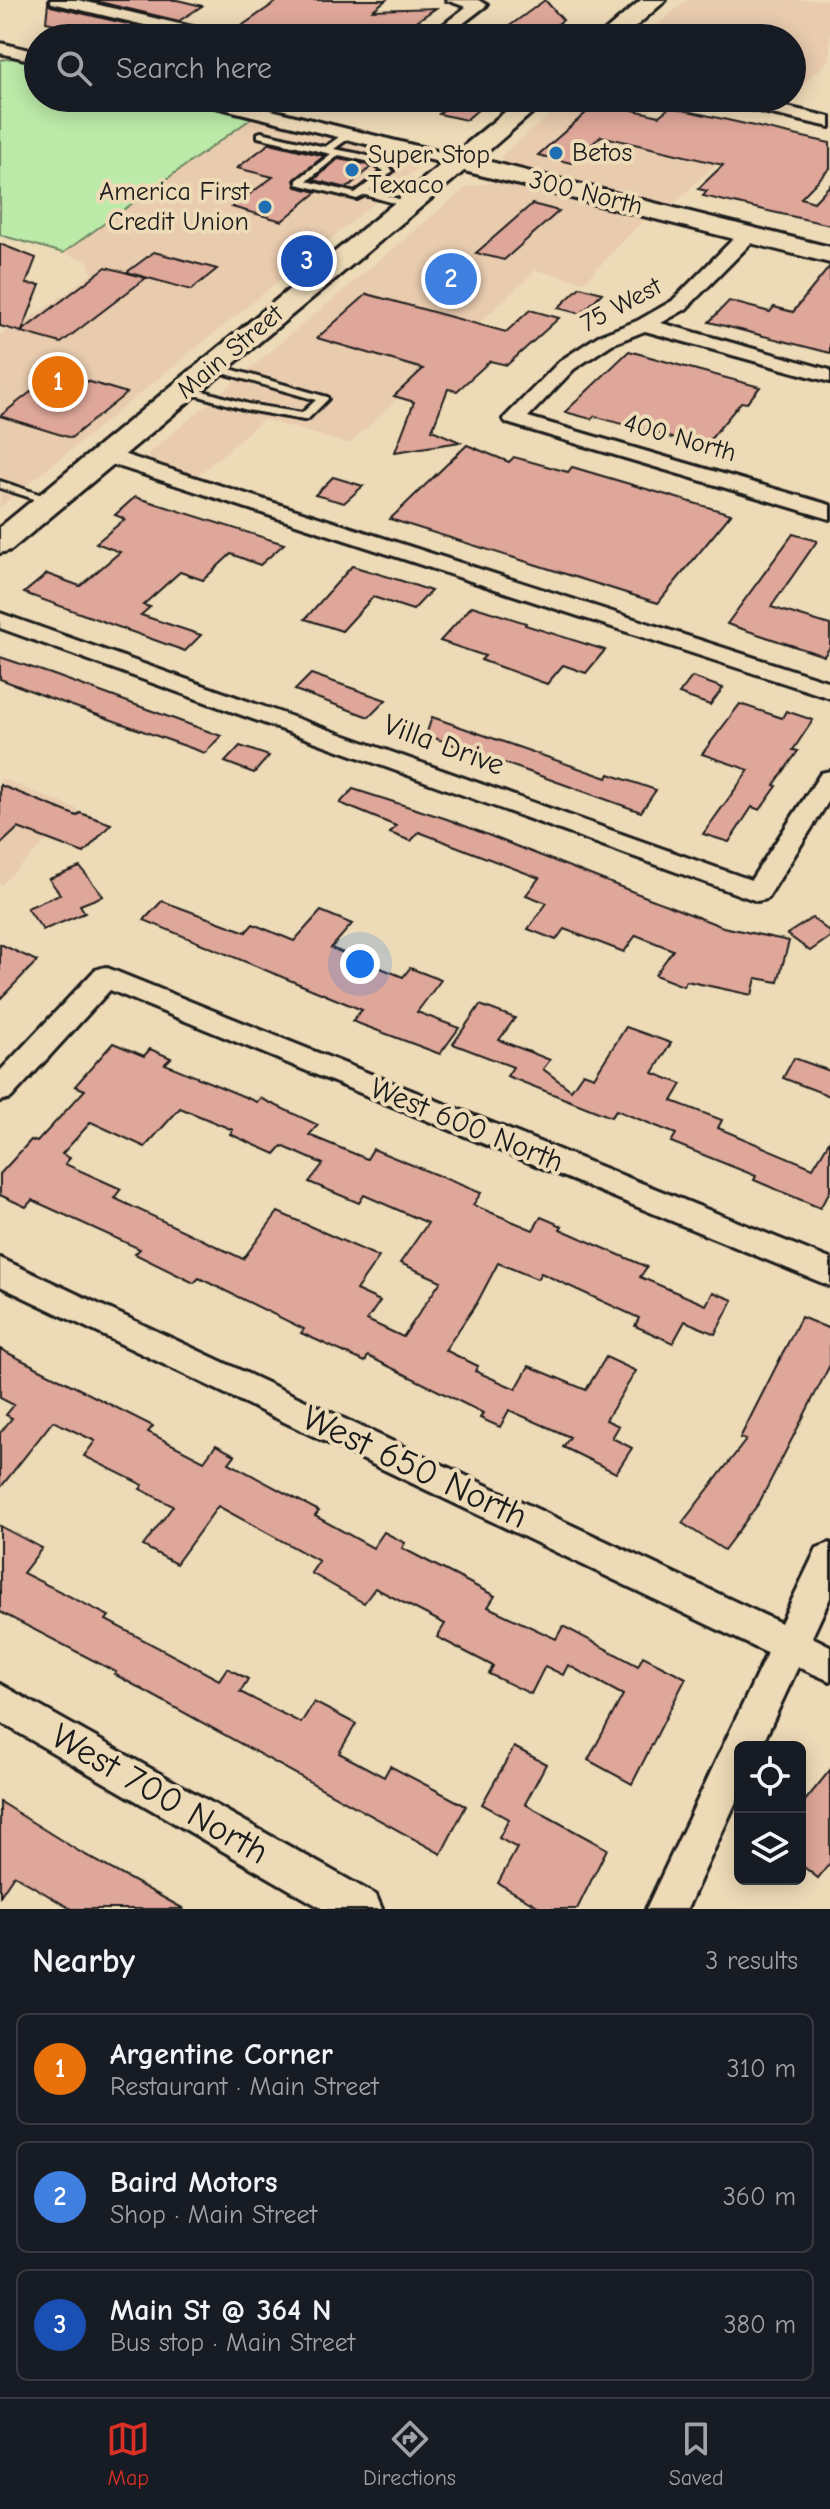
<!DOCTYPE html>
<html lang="en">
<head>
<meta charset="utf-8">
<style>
	body { margin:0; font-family:"Comic Neue",sans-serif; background:#242831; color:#f1f3f6 }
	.controls { position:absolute; right:24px; bottom:24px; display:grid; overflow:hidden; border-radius:12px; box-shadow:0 4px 20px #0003 }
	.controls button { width:72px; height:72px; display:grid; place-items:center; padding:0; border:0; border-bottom:2px solid #363941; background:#171b24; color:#f1f3f6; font:40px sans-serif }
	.you { position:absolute; left:360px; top:964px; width:28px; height:28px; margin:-20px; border:6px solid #fff; border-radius:50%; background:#1a73e8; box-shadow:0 0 0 12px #1a73e833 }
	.badge { display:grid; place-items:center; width:52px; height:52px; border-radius:50%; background:#d93025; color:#fff; font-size:26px; font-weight:700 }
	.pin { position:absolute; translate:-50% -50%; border:4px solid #fff; box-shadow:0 2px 8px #0006 }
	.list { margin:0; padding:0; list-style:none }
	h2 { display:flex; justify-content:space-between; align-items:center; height:104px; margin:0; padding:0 32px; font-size:34px }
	h2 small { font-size:26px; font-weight:400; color:#9ea1a6 }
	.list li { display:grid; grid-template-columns:52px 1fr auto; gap:24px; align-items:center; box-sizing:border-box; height:112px; margin:0 16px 16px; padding:0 16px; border:2px solid #363941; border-radius:12px }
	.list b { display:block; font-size:30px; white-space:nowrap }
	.list p { margin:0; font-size:26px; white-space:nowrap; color:#9ea1a6 }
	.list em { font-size:26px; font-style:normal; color:#9ea1a6 }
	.icon { flex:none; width:44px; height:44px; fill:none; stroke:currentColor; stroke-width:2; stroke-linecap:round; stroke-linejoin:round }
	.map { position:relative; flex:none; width:830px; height:1909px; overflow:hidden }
	.search { position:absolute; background:#171b24; box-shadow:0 4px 20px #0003; left:24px; right:24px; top:24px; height:88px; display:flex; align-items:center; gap:20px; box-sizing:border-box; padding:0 28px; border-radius:44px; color:#9ea1a6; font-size:30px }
	.sheet { height:488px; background:#171b24 }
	nav { display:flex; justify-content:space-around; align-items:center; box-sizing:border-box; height:112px; border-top:2px solid #363941; background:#171b24; font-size:22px; color:#9ea1a6 }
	nav a { display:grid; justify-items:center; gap:4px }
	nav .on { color:#d93025 }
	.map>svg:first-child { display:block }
</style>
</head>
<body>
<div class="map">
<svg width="830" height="1909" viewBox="0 0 830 1909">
	<rect width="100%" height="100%" fill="#eddab7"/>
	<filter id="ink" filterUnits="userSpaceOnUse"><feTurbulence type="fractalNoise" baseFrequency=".0125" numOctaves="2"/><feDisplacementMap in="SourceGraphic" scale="16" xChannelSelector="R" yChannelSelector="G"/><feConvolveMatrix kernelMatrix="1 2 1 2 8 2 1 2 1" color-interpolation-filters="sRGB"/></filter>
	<g filter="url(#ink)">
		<g fill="#e9cbae">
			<path d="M 687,0 L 830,0 L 830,59 L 792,94 L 792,38 L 642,38 Z"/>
			<path d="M 570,98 L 663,98 L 636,123 L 729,152 L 669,208 L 505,164 L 501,156 Z"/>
			<path d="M 252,118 L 409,157 L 419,162 L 419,167 L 0,507 L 0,335 L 42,311 L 92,274 L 89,261 L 63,253 Z"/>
			<path d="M 499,182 L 612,210 L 650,213 L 584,282 L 536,270 L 349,444 L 263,419 L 196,477 L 152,463 L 148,454 L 467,187 Z"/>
			<path d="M 0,778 L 79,810 L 0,886 Z"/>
		</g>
		<path fill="#bceba9" stroke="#6c8462" stroke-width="2" d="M 14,58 L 38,64 L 38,98 L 173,98 L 252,118 L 63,253 L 0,235 L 0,60 Z"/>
		<g fill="#dfa799" stroke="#1c1c1c" stroke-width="2" fill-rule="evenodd">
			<path d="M 91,0 L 177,0 L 202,6 L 179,21 Z"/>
			<path d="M 279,0 L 386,0 L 373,10 L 436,8 L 393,37 L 350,27 L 334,38 L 287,38 L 240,27 Z"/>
			<path d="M 545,0 L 563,20 L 539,38 L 493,38 Z"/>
			<path d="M 48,3 L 51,6 L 162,32 L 154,38 L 81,38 L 90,32 L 46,22 Z"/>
			<path d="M 458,98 L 492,98 L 466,120 L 439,114 Z"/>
			<path d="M 603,98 L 612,98 L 611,105 L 659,116 L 670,107 L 830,143 L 830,168 L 801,198 L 814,202 L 830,185 L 830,225 L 703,196 L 707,191 L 698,189 L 723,165 L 601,136 L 571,163 L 538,155 Z"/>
			<path d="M 270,143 L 324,156 L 294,180 L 296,187 L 317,192 L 282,221 L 232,207 L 273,177 L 237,168 Z"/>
			<path d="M 338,159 L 365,164 L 371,167 L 347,188 L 314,180 Z"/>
			<path d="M 532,204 L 559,211 L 504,260 L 476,253 Z"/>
			<path d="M 0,244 L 36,258 L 26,284 L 40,285 L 22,331 L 106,267 L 146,278 L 61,343 L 0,326 Z"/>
			<path d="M 154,252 L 217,269 L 191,290 L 127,272 Z"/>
			<path d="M 830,266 L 830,353 L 709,322 L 729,301 L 770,312 L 774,307 L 793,312 Z"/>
			<path d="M 580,287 L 602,293 L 581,314 L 558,308 Z"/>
			<path d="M 367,294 L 506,332 L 530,310 L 559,318 L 507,365 L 490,361 L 457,391 L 448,389 L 432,430 L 460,442 L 395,452 L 414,402 L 394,396 L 423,369 L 317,338 Z"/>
			<path d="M 629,351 L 682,366 L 760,387 L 747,403 L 741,402 L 704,447 L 594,416 L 591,419 L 565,412 Z"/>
			<path d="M 56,372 L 127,393 L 71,438 L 0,416 Z"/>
			<path d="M 467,445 L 509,462 L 514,457 L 568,472 L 572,467 L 731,514 L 658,603 L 390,519 Z"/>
			<path d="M 333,477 L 363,486 L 344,503 L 315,495 Z"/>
			<path d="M 135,497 L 284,544 L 260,565 L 231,554 L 203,580 L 180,572 L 143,605 L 150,607 L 141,615 L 201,635 L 185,651 L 24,593 L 47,574 L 80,586 L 120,552 L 96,543 L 125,519 L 115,515 Z"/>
			<path d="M 793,534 L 817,541 L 771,607 L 830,625 L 830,647 L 824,656 L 727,624 Z"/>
			<path d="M 352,566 L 399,580 L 431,591 L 413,610 L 373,597 L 342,631 L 305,619 Z"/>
			<path d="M 472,606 L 526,623 L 525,625 L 605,650 L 586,673 L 563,665 L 547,684 L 481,660 L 485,656 L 440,641 Z"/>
			<path d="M 0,657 L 51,674 L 221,736 L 205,753 L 50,698 L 0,679 Z"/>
			<path d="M 311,674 L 386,700 L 369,717 L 295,690 Z"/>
			<path d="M 692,677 L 723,688 L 710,705 L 679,694 Z"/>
			<path d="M 740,704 L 782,718 L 786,711 L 813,720 L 793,750 L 798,751 L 774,785 L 777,786 L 760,810 L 752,807 L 729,842 L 703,834 L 749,770 L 702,754 Z"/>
			<path d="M 432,717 L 607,778 L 609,774 L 656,790 L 641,812 L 426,735 Z"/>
			<path d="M 240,746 L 269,756 L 254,773 L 225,762 Z"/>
			<path d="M 0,785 L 77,816 L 80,813 L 111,824 L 84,853 L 18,828 L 0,845 Z"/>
			<path d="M 353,789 L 447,819 L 723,927 L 789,941 L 778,982 L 756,978 L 752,995 L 686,981 L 683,986 L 655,975 L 673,950 L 636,935 L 624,952 L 564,929 L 556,940 L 528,929 L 547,903 L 526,895 L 539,878 L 419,832 L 411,841 L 390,833 L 396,826 L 340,803 Z"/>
			<path d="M 80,867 L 103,896 L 80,905 L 85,913 L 43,930 L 27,908 L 60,894 L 49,879 Z"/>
			<path d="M 162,901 L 246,932 L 253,924 L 294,941 L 321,911 L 352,924 L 331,948 L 403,977 L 410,968 L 441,980 L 417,1012 L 459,1028 L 440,1054 L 352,1021 L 362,1010 L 144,920 Z"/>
			<path d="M 812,918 L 830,932 L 830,937 L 810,951 L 787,934 Z"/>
			<path d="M 0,944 L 37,961 L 0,999 Z"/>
			<path d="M 480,1005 L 515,1018 L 499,1040 L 550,1060 L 543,1069 L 571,1090 L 583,1073 L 594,1077 L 626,1027 L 671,1043 L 653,1073 L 682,1084 L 672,1101 L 722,1120 L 718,1128 L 813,1168 L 830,1140 L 830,1191 L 820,1208 L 754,1180 L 756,1176 L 671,1142 L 676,1134 L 616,1110 L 611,1117 L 507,1076 L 513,1067 L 453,1044 Z"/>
			<path d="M 113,1043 L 144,1056 L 150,1049 L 171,1058 L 165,1064 L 257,1102 L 260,1098 L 318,1125 L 309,1135 L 367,1159 L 373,1149 L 481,1193 L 473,1205 L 533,1230 L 541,1217 L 562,1226 L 560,1229 L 647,1267 L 640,1277 L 706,1305 L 713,1292 L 733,1300 L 715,1334 L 685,1321 L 673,1343 L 635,1326 L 639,1318 L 541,1273 L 537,1279 L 498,1263 L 477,1303 L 445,1350 L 478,1366 L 475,1371 L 516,1389 L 529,1366 L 586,1390 L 606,1357 L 636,1371 L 606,1420 L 619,1426 L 612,1438 L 632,1448 L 616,1473 L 563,1447 L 570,1437 L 509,1410 L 500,1427 L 480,1418 L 483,1413 L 368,1356 L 365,1362 L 301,1333 L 304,1329 L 199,1278 L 194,1283 L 135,1254 L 140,1249 L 32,1200 L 26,1207 L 0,1195 L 0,1174 L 31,1140 L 37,1142 L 85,1090 L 75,1086 ZM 180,1108 L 233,1130 L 230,1134 L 275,1154 L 282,1146 L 323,1164 L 309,1182 L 359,1203 L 364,1195 L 428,1223 L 400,1263 L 441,1281 L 403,1337 L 367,1320 L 380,1301 L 356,1290 L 379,1257 L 278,1212 L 243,1259 L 114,1198 L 121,1189 L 65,1164 L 70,1158 L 62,1154 L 91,1122 L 145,1147 Z"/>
			<path d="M 794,1058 L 830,1071 L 830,1096 L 783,1078 Z"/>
			<path d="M 801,1317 L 830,1329 L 830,1365 L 759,1503 L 724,1550 L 682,1523 L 746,1440 L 740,1438 Z"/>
			<path d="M 0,1349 L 153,1426 L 148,1432 L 204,1461 L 216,1445 L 235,1455 L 229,1463 L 319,1511 L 315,1516 L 373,1548 L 384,1532 L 405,1543 L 402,1548 L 495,1596 L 488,1607 L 556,1639 L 563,1626 L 638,1666 L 643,1656 L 686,1678 L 632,1784 L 588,1760 L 623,1695 L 568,1665 L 563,1675 L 545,1666 L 531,1694 L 489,1674 L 493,1666 L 437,1637 L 445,1624 L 375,1588 L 364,1603 L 311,1573 L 319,1561 L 218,1506 L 176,1564 L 143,1546 L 173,1506 L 140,1489 L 143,1485 L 84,1456 L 95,1441 L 53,1421 L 0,1488 L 0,1433 L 12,1418 L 6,1415 L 14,1405 L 0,1398 Z"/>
			<path d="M 0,1526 L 42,1548 L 23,1573 L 109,1616 L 106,1620 L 219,1680 L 227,1668 L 248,1679 L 240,1692 L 301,1723 L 314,1702 L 356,1724 L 339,1753 L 384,1777 L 390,1766 L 466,1806 L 441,1854 L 114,1674 L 116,1672 L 0,1612 Z"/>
			<path d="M 514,1747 L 546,1764 L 525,1804 L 607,1849 L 577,1909 L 543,1909 L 498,1883 L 517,1848 L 499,1838 L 509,1819 L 482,1804 Z"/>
			<path d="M 830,1770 L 830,1863 L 818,1878 L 800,1864 L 800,1807 Z"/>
			<path d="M 0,1802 L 80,1852 L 184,1909 L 71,1909 L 14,1875 L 0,1896 Z"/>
		</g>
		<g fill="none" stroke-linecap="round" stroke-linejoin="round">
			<g stroke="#1c1c1c" stroke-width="6">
				<g id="lane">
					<path d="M 261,132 L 325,147 L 346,132 L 352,132 L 352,136 L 334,149 C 355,153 378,155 393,171 L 370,190 L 414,204 L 409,207 L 365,195 L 357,199 L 297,184 L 297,180 L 331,154 L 258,137 L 258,133 ZM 339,155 L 366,161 L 384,171 L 355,193 L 307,181 Z"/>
					<path d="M 213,364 L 327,397 L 328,399 L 308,419 L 304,420 L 247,410 L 182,391 L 181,389 L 186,386 L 248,404 L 302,413 L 316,400 L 209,369 L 209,365 Z"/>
					<path d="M 0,481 L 54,499 L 56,501 L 50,504 L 0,488 Z"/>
				</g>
			</g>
			<g stroke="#1c1c1c" stroke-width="6">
				<g id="street">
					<path d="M 50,0 L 78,0 L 226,35 L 228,38 L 199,38 L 52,3 Z"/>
					<path d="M 446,0 L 478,0 L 487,5 L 444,38 L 426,38 L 466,7 Z"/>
					<path d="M 0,43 L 38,52 L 38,62 L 0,53 Z"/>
					<path d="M 193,98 L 223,98 L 465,158 L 468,162 L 459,167 L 196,102 Z"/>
					<path d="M 715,98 L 747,98 L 830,117 L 830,127 L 718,102 Z"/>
					<path d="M 749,228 L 756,230 L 758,234 L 756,238 L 686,309 L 661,323 L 830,370 L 830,382 L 645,331 L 612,344 L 574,369 L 528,417 L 830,505 L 830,519 L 507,423 L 503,419 L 507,415 L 560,361 L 598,336 L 637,321 L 672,301 L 742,230 Z"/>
					<path d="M 107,449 L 830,682 L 830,698 L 99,460 L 96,455 L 99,450 Z"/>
					<path d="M 0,613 L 751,880 L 821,773 L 830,771 L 830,799 L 767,899 L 757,901 L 0,628 Z"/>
					<path d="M 105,967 L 830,1259 L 830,1286 L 110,990 L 11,1098 L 0,1101 L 0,1071 L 95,970 Z"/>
					<path d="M 0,1258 L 781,1623 L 817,1548 L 830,1543 L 830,1598 L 812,1637 L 830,1646 L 830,1681 L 798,1667 L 761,1747 L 740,1747 L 740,1793 L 687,1909 L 646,1909 L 767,1653 L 0,1286 Z"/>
					<path d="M 0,1684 L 376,1895 L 382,1909 L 323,1909 L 0,1722 Z"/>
				</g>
			</g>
			<g stroke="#1c1c1c" stroke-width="6">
				<g id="secondary">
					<path d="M 641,0 L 666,0 L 623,38 L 597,38 Z"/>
					<path d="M 522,98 L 549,98 L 479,159 L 830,247 L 830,263 L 464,171 L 11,550 L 0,553 L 0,527 Z"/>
				</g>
			</g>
			<use href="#lane" fill="#eddab7" fill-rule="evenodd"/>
			<use href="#street" fill="#eddab7" fill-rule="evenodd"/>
			<use href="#secondary" fill="#eddab7" fill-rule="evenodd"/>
		</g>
	</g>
	<g fill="#1f6fb2" stroke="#eddab7" stroke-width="3">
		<circle cx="556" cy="153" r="8"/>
		<circle cx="352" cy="170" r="8"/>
		<circle cx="265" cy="207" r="8"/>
	</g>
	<g text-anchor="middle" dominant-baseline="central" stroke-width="8" stroke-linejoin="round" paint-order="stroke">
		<g font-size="26" fill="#1c1c1c" stroke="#eddab7" text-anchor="start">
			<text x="572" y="153">Betos</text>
			<text x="368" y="155">Super Stop<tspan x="368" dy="30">Texaco</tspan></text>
			<text x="249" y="192" text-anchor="end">America First<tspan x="249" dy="30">Credit Union</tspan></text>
		</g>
		<g font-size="26" fill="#1c1c1c" stroke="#eddab7">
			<text transform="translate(586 193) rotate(14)">300 North</text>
			<text transform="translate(621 305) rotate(-28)">75 West</text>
			<text transform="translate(230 352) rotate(-40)">Main Street</text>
			<text transform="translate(680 438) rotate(16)">400 North</text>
		</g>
		<g font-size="30" fill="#1c1c1c" stroke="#eddab7">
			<text transform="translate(444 745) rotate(20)">Villa Drive</text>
			<text transform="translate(467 1125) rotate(22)">West 600 North</text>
		</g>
		<g font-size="36" fill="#1c1c1c" stroke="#eddab7">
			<text transform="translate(415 1467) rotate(25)">West 650 North</text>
			<text transform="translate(160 1794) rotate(30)">West 700 North</text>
		</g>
	</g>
</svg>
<div class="controls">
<button><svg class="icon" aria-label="locate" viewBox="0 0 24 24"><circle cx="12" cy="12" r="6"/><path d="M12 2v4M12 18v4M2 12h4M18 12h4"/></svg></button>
<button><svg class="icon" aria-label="layers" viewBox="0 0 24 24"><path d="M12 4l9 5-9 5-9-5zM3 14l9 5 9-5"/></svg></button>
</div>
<div class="you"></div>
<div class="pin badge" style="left:58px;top:382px;background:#e8710a">1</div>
<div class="pin badge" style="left:451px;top:279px;background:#3f7fe0">2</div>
<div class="pin badge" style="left:307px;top:261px;background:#1a4fb4">3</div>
<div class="search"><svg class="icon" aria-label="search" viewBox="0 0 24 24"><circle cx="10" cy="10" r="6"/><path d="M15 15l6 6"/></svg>Search here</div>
</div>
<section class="sheet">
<h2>Nearby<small>3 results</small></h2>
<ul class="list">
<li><span class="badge" style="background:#e8710a">1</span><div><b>Argentine Corner</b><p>Restaurant · Main Street</p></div><em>310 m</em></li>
<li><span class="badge" style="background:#3f7fe0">2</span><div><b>Baird Motors</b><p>Shop · Main Street</p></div><em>360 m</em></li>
<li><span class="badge" style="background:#1a4fb4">3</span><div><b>Main St @ 364 N</b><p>Bus stop · Main Street</p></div><em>380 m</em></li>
</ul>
</section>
<nav>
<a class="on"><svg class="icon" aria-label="map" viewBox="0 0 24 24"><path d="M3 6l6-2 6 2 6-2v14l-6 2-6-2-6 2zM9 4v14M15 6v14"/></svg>Map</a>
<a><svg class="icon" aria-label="directions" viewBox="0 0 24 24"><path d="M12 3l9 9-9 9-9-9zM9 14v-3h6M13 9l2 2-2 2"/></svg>Directions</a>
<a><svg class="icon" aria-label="saved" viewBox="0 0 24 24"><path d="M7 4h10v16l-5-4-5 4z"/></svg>Saved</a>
</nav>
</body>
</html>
